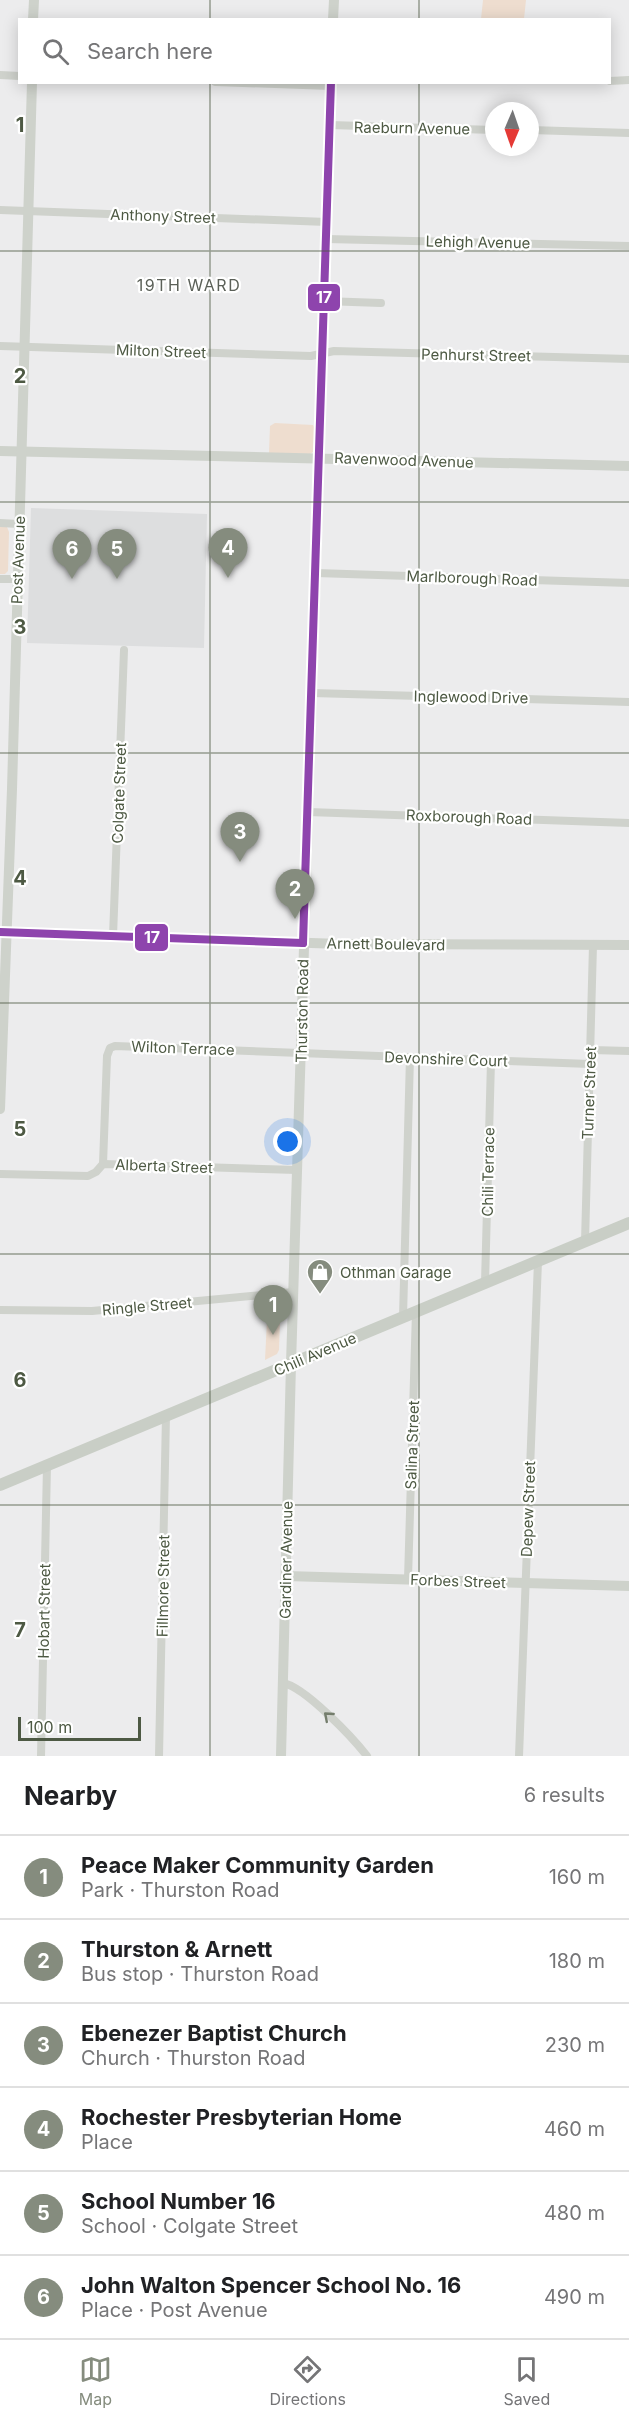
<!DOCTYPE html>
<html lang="en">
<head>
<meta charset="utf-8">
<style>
	body { margin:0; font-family:Inter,sans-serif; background:#f6f6f6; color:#202124 }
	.compass { position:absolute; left:485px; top:102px; width:54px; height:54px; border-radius:50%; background:#fff; box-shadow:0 3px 15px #0003; rotate:182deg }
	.scale { position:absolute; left:18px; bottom:15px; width:123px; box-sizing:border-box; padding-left:6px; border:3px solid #4d5943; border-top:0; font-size:16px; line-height:21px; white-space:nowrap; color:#4d5943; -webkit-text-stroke:4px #fff; paint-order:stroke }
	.you { position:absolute; left:288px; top:1142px; width:21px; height:21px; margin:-15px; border:4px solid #fff; border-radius:50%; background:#1a73e8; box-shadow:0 0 0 9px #1a73e833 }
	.badge { display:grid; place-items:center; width:39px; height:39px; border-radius:50%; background:#858c7e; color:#fff; font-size:20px; font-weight:700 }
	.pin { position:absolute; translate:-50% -50px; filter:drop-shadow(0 2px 3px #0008) }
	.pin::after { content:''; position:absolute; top:32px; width:21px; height:18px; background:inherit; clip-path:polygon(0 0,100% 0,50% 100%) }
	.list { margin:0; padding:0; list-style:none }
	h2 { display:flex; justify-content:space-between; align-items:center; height:78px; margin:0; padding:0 24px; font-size:26px }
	h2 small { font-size:20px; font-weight:400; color:#757577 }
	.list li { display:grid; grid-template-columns:39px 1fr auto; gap:18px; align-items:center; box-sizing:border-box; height:84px; padding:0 24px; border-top:2px solid #e0e0e0 }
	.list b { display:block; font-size:22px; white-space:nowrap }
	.list p { margin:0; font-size:20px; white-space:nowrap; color:#757577 }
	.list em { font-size:20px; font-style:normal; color:#757577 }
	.icon { flex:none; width:33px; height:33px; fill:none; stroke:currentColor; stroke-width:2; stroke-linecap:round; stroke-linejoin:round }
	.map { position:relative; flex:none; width:629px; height:1756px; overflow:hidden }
	.search { position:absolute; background:#fff; box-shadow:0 3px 15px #0003; left:18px; right:18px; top:18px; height:66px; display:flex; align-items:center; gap:15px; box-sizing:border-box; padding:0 21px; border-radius:0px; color:#757577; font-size:22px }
	.sheet { height:582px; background:#fff }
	nav { display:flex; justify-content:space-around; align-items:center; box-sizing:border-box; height:84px; border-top:2px solid #e0e0e0; background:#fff; font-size:16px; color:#757577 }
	nav a { display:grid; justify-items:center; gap:3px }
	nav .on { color:#858c7e }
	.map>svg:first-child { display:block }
</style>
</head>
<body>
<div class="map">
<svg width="629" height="1756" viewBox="0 0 629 1756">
	<rect width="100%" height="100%" fill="#ececed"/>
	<path fill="#dddedf" d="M 31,508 L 207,514 L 204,648 L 27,643 Z"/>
	<g fill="#eeddcf">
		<path d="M 483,0 L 526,0 L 524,19 L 481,19 Z"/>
		<path d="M 275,423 L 313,425 L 315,429 L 313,452 L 310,454 L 269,453 L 270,426 Z"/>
		<path d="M 0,527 L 7,527 L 9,532 L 8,571 L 5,574 L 0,574 Z"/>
		<path d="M 267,1320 L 280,1320 L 279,1350 L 277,1354 L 265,1360 Z"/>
	</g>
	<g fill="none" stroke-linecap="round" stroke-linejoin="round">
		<g stroke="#cfd2cc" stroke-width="8">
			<path d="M 0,75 L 20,76"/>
			<path d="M 610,81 L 629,80"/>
			<path d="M 215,82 L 331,86"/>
			<path d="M 330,125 L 494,130"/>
			<path d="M 530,130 L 629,133"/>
			<path d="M 0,210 L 327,222"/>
			<path d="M 326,239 L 629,246"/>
			<path d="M 324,301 L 381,303"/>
			<path d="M 0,346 L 311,356 L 334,351 L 629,359"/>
			<path d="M 0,523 L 19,524"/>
			<path d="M 316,573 L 629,583"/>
			<path d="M 0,579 L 18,579"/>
			<path d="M 312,693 L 629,702"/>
			<path d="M 308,812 L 629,823"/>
			<path d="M 113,936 L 124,650"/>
			<path d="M 591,1050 L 629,1051"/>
			<path d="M 103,1164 L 107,1056 L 110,1048 L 115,1046 L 590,1064"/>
			<path d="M 0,1174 L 88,1176 L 96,1172 L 103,1164 L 297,1170"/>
			<path d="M 585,1242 L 593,945"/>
			<path d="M 485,1283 L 491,1061"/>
			<path d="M 0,1310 L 92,1311 L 293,1292"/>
			<path d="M 403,1317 L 410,1057"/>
			<path d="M 408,1579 L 416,1311"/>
			<path d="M 283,1683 C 305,1687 353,1738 367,1756"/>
			<path d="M 41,1756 L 47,1465"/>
			<path d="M 159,1756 L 166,1415"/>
			<path d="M 519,1756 L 538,1261"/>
		</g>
		<g stroke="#ced2cb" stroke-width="10">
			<path d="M 33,20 L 34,0"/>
			<path d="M 333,20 L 334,0"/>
			<path d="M 0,451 L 629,466"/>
			<path d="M 0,932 L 340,944 L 629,945"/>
			<path d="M 0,1109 L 12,789 L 32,82"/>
			<path d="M 286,1576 L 629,1586"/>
			<path d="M 281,1756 L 291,1364 L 331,82"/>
		</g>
		<path stroke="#c9cec6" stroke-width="12" d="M 0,1485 L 629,1223"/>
		<g stroke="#fff" stroke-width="12">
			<g id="bus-1">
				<path d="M 0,932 L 303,943"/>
				<path d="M 303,943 L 331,82"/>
			</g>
		</g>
		<use href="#bus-1" stroke="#8e44ad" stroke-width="8"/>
	</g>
	<defs><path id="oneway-chevron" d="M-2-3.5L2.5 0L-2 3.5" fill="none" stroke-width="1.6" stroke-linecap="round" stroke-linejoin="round" transform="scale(1.5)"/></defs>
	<use stroke="#747d6c" href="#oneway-chevron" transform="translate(328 1716) rotate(-139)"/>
	<path fill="none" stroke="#4d5943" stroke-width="1.5" stroke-opacity="0.55" d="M 210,0 L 210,20M 419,0 L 419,20M 210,82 L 210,1756M 419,82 L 419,1756M 0,251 L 629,251M 0,502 L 629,502M 0,753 L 629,753M 0,1003 L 629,1003M 0,1254 L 629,1254M 0,1505 L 629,1505"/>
	<defs>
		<g id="shop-pin" transform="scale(1.35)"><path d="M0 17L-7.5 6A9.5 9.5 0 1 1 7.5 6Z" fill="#858c7e" stroke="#fff"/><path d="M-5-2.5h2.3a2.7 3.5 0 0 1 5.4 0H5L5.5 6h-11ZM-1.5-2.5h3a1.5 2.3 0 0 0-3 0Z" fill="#fff"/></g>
	</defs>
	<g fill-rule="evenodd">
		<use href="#shop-pin" x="320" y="1272"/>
	</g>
	<g text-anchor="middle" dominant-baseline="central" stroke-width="4.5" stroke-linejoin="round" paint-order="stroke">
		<g font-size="15" fill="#4d5943" stroke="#fff">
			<text transform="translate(412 128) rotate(1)">Raeburn Avenue</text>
			<text transform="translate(163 216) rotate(2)">Anthony Street</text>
			<text transform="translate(478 242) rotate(1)">Lehigh Avenue</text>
			<text transform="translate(161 351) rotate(2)">Milton Street</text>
			<text transform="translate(476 355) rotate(1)">Penhurst Street</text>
			<text transform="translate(404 460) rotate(2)">Ravenwood Avenue</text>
			<text transform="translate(18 560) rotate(-88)">Post Avenue</text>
			<text transform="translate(472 578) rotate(2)">Marlborough Road</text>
			<text transform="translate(471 697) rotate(1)">Inglewood Drive</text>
			<text transform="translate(119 793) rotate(-88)">Colgate Street</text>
			<text transform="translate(469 817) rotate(2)">Roxborough Road</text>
			<text transform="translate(386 944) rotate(1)">Arnett Boulevard</text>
			<text transform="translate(302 1011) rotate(-89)">Thurston Road</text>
			<text transform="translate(183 1048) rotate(2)">Wilton Terrace</text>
			<text transform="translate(446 1059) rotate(2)">Devonshire Court</text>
			<text transform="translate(589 1093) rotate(-88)">Turner Street</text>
			<text transform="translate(164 1166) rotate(2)">Alberta Street</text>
			<text transform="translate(488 1172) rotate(-89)">Chili Terrace</text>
			<text transform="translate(147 1306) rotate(-5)">Ringle Street</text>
			<text transform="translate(315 1354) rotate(-23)">Chili Avenue</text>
			<text transform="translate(412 1445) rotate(-88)">Salina Street</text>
			<text transform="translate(528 1509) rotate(-88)">Depew Street</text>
			<text transform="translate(286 1560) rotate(-89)">Gardiner Avenue</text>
			<text transform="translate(458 1581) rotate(2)">Forbes Street</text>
			<text transform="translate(163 1586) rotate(-89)">Fillmore Street</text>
			<text transform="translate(44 1611) rotate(-89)">Hobart Street</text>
		</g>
		<g font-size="15" fill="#4d5943" stroke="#fff" text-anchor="start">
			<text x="340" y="1272">Othman Garage</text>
		</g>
		<g font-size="16" letter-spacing="1.5" fill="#5b6058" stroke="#fff">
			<text x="189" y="285">19TH WARD</text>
		</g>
	</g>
	<g font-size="20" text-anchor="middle" font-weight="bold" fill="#4d5943" stroke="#fff" stroke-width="4.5" stroke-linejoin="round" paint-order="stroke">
		<text x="20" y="132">1</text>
		<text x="20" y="383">2</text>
		<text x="20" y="634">3</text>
		<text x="20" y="885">4</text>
		<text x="20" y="1136">5</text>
		<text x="20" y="1387">6</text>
		<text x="20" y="1637">7</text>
	</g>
	<g stroke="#fff" stroke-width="2">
		<rect x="307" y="283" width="34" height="29" rx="6" fill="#8e44ad"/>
		<rect x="134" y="923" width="35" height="29" rx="6" fill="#8e44ad"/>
	</g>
	<g font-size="16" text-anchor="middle" font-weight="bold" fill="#fff">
		<text x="324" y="303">17</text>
		<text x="152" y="943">17</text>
	</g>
</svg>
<svg class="compass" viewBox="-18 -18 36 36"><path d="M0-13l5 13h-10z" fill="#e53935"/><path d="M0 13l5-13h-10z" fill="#757577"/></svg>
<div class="scale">100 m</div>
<div class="you"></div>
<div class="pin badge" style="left:273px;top:1335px">1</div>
<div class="pin badge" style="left:295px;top:919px">2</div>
<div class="pin badge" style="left:240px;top:862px">3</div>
<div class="pin badge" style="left:228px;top:578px">4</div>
<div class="pin badge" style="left:117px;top:579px">5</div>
<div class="pin badge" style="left:72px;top:579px">6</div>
<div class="search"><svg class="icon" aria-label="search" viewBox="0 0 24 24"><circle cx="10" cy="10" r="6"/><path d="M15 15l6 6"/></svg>Search here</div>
</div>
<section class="sheet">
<h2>Nearby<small>6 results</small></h2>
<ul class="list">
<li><span class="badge">1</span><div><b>Peace Maker Community Garden</b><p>Park · Thurston Road</p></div><em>160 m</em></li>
<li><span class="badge">2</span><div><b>Thurston &amp; Arnett</b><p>Bus stop · Thurston Road</p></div><em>180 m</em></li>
<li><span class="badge">3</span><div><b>Ebenezer Baptist Church</b><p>Church · Thurston Road</p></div><em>230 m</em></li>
<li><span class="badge">4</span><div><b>Rochester Presbyterian Home</b><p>Place</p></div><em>460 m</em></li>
<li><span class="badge">5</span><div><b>School Number 16</b><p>School · Colgate Street</p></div><em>480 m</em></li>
<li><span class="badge">6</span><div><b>John Walton Spencer School No. 16</b><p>Place · Post Avenue</p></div><em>490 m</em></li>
</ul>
</section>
<nav>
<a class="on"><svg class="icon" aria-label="map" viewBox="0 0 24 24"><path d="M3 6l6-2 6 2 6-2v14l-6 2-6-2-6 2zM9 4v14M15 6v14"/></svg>Map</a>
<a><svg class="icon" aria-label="directions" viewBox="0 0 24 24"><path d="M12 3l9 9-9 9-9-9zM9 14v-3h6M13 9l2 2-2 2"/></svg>Directions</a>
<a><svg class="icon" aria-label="saved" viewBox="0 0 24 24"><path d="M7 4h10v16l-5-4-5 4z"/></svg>Saved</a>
</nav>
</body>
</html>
